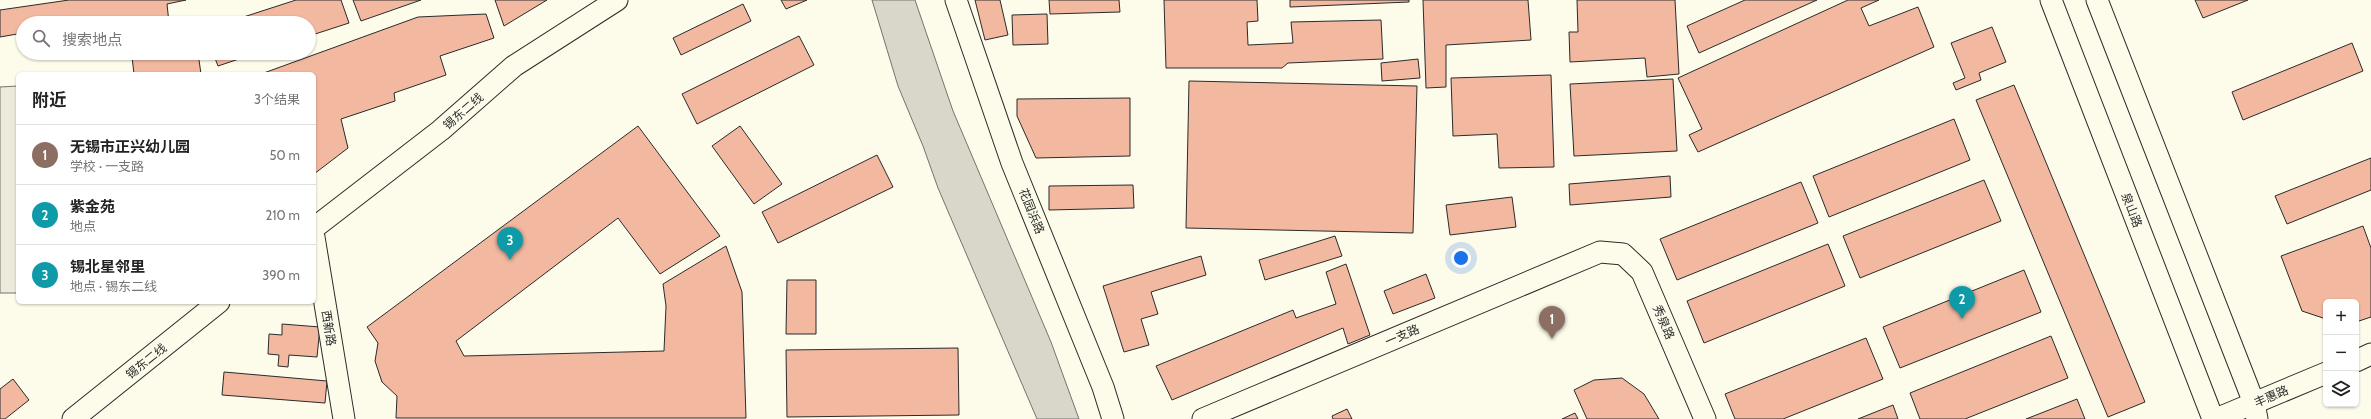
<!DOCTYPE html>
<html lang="zh">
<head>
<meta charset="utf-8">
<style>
	body { margin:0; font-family:Cabin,"Noto Sans SC",sans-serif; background:#f2f2f2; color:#222 }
	.controls { position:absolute; right:12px; bottom:12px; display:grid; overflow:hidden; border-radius:6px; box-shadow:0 1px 3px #0004 }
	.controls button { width:36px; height:36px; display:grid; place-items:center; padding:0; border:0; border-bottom:1px solid #e0e0e0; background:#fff; color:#222; font:20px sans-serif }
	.you { position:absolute; left:1461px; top:258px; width:14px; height:14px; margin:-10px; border:3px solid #fff; border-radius:50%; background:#1a73e8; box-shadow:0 0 0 6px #1a73e833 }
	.badge { display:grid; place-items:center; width:26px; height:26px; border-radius:50%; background:#0b8043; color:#fff; font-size:13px; font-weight:700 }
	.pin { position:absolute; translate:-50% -33px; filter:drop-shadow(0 1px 2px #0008) }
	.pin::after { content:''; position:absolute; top:21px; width:14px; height:12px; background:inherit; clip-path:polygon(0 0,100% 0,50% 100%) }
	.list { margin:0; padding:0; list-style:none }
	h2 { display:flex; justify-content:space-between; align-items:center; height:52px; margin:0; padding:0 16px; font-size:17px }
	h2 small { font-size:13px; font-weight:400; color:#767676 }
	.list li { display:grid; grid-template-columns:26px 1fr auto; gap:12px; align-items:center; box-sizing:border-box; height:60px; padding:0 16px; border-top:1px solid #e0e0e0 }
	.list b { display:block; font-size:15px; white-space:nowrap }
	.list p { margin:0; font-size:13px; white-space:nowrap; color:#767676 }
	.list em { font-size:13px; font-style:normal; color:#767676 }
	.icon { flex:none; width:22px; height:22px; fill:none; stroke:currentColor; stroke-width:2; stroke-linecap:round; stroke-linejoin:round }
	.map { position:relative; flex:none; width:2371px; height:419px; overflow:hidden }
	.search { position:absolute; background:#fff; box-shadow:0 1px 3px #0004; left:16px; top:16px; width:300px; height:44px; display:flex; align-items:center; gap:10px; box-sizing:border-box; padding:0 14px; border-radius:22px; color:#767676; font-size:15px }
	.panel { position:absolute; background:#fff; box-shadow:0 1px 3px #0004; left:16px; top:72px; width:300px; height:232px; border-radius:6px }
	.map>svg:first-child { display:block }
</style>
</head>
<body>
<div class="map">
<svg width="2371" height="419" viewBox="0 0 2371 419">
	<rect width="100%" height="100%" fill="#fdfbea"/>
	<path fill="#ecebdb" stroke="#74746e" d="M 18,86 L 18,293 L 0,293 L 0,87 Z"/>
	<path fill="#d8d7c9" stroke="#74746e" d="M 872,0 L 915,0 L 953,111 L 1051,342 L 1079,419 L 1037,419 L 938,188 L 923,146 L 898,86 Z"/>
	<g fill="#f2b8a0" stroke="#2b2b2b">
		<path d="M 69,0 L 186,0 L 167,4 L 169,23 L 23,23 L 23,33 L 0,37 L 0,10 Z"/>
		<path d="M 296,0 L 341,0 L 349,23 L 309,36 L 309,23 L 225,23 Z"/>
		<path d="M 353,0 L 421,0 L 361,21 Z"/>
		<path d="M 495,0 L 547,0 L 504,26 Z"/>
		<path d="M 781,0 L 807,0 L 786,9 Z"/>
		<path d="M 975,0 L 1000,0 L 1008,35 L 985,40 Z"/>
		<path d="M 1049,0 L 1119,0 L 1120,12 L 1050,14 Z"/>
		<path d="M 1164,0 L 1257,0 L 1258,21 L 1247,22 L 1248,45 L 1293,43 L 1291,22 L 1381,20 L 1383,59 L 1288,63 L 1282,68 L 1166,68 Z"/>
		<path d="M 1290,0 L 1409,0 L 1409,2 L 1290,7 Z"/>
		<path d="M 1423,0 L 1528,0 L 1531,40 L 1446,45 L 1446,87 L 1426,88 Z"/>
		<path d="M 1577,0 L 1675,0 L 1679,74 L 1647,77 L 1645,58 L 1570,62 L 1569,32 L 1578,32 Z"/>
		<path d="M 1745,0 L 1817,0 L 1699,53 L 1687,26 Z"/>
		<path d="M 1848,0 L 1879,0 L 1861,8 L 1869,26 L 1918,7 L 1934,47 L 1698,152 L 1689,135 L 1702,129 L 1678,78 Z"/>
		<path d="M 2195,0 L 2248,0 L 2203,18 Z"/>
		<path d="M 743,4 L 751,21 L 681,55 L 673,38 Z"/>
		<path d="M 486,14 L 494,38 L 440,56 L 446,75 L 394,93 L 395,101 L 341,119 L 348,148 L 314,174 L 314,74 L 261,74 L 418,17 Z"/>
		<path d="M 1047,14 L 1048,44 L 1013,45 L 1012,15 Z"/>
		<path d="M 1992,27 L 2006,62 L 1979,73 L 1981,80 L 1956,90 L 1953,83 L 1965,78 L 1951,43 Z"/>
		<path d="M 799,36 L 814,65 L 697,124 L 682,94 Z"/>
		<path d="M 2352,43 L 2363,71 L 2243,120 L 2232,92 Z"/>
		<path d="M 156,53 L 198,53 L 201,74 L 134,74 L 132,57 Z"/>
		<path d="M 213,53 L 257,53 L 218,66 Z"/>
		<path d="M 1418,59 L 1420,78 L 1382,81 L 1381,63 Z"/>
		<path d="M 1551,75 L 1554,167 L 1499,168 L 1497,134 L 1453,136 L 1451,78 Z"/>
		<path d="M 1673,79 L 1677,151 L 1574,156 L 1570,84 Z"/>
		<path d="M 1189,81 L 1417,86 L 1413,233 L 1186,228 Z"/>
		<path d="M 2014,85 L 2145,402 L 2108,417 L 1976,100 Z"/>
		<path d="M 1130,98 L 1130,156 L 1036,158 L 1017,116 L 1017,99 Z"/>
		<path d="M 1954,119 L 1970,160 L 1829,217 L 1813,176 Z"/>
		<path d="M 638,126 L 720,236 L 660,274 L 618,218 L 456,341 L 464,356 L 664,351 L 666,306 L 663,284 L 726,246 L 742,292 L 746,418 L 396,418 L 397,396 L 382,382 L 375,361 L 378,343 L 367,327 Z"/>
		<path d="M 740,126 L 782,184 L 754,204 L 712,146 Z"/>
		<path d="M 877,155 L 893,187 L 778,243 L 762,212 Z"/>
		<path d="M 2371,158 L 2371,190 L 2287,224 L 2275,196 Z"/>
		<path d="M 1670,176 L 1671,197 L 1570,205 L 1569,184 Z"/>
		<path d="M 1984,180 L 2001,221 L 1860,278 L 1843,236 Z"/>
		<path d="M 1801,182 L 1818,223 L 1677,280 L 1660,239 Z"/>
		<path d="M 1133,185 L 1134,208 L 1049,210 L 1049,186 Z"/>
		<path d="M 1512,197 L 1516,227 L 1450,235 L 1446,205 Z"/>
		<path d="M 2363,226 L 2371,248 L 2371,317 L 2356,322 L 2356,302 L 2326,302 L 2326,319 L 2302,311 L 2281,256 Z"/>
		<path d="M 1335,236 L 1342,256 L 1265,280 L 1259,260 Z"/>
		<path d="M 1828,244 L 1845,286 L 1704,343 L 1687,301 Z"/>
		<path d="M 1201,256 L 1206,275 L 1151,292 L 1158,314 L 1141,319 L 1149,345 L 1124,352 L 1103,286 Z"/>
		<path d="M 1346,264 L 1370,335 L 1348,344 L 1343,328 L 1172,400 L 1156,366 L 1293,310 L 1296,318 L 1336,304 L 1326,272 Z"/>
		<path d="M 2024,270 L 2041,312 L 1900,368 L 1883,327 Z"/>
		<path d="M 1426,274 L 1435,298 L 1393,314 L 1384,291 Z"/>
		<path d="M 787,280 L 816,280 L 816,334 L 786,334 Z"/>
		<path d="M 282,324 L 320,327 L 317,357 L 289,355 L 288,367 L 278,366 L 279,355 L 268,354 L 269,334 L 282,335 Z"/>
		<path d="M 2051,336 L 2068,378 L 1965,419 L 1920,419 L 1910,393 Z"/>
		<path d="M 1866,338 L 1883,379 L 1783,419 L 1735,419 L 1725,394 Z"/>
		<path d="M 958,348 L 959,415 L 787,417 L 786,350 Z"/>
		<path d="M 224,372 L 327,381 L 325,403 L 222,395 Z"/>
		<path d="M 1622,378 L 1644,394 L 1659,419 L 1587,419 L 1574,390 L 1594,380 Z"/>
		<path d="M 13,379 L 29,400 L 5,419 L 0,419 L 0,389 Z"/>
		<path d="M 2077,399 L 2085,419 L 2026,419 Z"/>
		<path d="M 1893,405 L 1898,419 L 1858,419 Z"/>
		<path d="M 1347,409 L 1352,419 L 1333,419 L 1332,416 Z"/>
		<path d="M 1575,413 L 1578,419 L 1562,419 Z"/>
	</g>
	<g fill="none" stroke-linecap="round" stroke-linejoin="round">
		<g stroke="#2b2b2b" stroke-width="23">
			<g id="secondary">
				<path d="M 956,0 L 1012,163 L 1103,387 L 1113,419"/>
				<path d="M 2051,0 L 2213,419"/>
				<path d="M 2097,0 L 2254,403 L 2257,419"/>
				<path d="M 314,228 L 441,130 L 514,66 L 617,0"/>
				<path d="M 314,237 L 344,419"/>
				<path d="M 2356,361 L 2371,354"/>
				<path d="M 73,419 L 219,302"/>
				<path d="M 1203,419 L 1600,252 L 1623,254 L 1642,272 L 1705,419"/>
				<path d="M 2216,419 L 2326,373"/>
			</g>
		</g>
		<use href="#secondary" stroke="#fdfbea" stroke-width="21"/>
	</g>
	<g text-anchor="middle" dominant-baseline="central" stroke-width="3" stroke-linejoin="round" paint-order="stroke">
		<g font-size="12" fill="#2b2b2b" stroke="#fdfbea">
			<text transform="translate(463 111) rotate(-41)">锡东二线</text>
			<text transform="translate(2132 210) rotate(69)">泉山路</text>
			<text transform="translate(1032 211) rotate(68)">花园浜路</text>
			<text transform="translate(1664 322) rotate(67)">秀泉路</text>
			<text transform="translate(329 328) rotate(81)">西新路</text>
			<text transform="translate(1402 335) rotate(-23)">一支路</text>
			<text transform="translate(146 361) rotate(-39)">锡东二线</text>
			<text transform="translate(2271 396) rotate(-23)">丰惠路</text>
		</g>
	</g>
</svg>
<div class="controls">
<button>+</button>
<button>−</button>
<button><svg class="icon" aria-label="layers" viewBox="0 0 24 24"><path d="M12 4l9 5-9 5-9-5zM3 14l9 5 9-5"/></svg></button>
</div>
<div class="you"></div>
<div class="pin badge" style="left:1552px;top:339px;background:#8d6e63">1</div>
<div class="pin badge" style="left:1962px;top:319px;background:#0f9aa8">2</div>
<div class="pin badge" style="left:510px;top:260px;background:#0f9aa8">3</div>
<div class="search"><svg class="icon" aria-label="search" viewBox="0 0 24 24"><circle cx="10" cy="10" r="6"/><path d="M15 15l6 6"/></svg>搜索地点</div>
<section class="panel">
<h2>附近<small>3个结果</small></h2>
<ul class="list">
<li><span class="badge" style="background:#8d6e63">1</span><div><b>无锡市正兴幼儿园</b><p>学校 · 一支路</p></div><em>50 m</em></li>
<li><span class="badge" style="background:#0f9aa8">2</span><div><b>紫金苑</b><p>地点</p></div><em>210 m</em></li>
<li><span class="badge" style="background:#0f9aa8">3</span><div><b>锡北星邻里</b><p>地点 · 锡东二线</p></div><em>390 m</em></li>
</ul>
</section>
</div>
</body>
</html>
